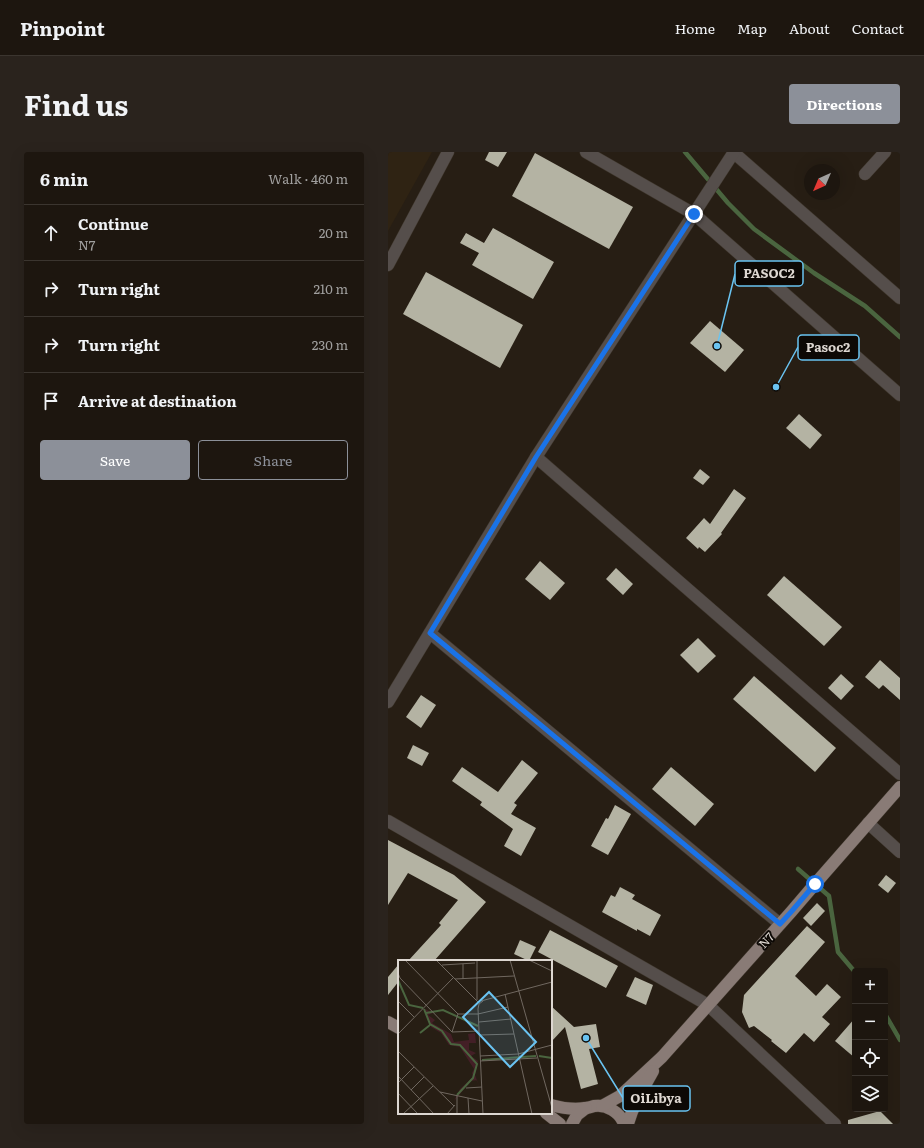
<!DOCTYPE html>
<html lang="en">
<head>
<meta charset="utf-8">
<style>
	body { margin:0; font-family:Literata,serif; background:#2a231d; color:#f1f3f6 }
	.controls { position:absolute; right:12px; bottom:12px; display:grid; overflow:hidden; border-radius:4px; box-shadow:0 4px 16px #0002 }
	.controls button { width:36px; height:36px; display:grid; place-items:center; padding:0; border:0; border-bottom:1px solid #3b352f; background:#1d160f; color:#f1f3f6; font:20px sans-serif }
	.compass { position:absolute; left:416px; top:12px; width:36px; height:36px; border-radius:50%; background:#1d160f; box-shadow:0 4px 16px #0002; rotate:224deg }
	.stop { position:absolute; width:12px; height:12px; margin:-9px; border:3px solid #1a73e8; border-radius:50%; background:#fff }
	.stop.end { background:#1a73e8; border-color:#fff; box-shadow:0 1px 4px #0008 }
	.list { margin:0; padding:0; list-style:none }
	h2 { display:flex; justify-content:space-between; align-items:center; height:52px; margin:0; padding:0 16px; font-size:17px }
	h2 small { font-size:13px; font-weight:400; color:#a09f9e }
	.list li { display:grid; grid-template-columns:26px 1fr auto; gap:12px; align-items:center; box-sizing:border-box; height:56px; padding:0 16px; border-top:1px solid #3b352f }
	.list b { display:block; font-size:15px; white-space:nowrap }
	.list p { margin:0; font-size:13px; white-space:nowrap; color:#a09f9e }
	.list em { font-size:13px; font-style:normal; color:#a09f9e }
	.actions { display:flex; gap:8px; padding:12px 16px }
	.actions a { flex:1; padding:9px 0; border:1px solid #8c9099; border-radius:4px; text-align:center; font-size:14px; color:#8c9099 }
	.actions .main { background:#8c9099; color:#fff }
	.icon { flex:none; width:22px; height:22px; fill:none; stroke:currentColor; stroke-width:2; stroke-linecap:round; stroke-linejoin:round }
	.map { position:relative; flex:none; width:512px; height:972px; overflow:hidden; border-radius:4px }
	header { display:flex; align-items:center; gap:24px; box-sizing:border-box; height:56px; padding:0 20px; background:#1d160f; border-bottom:1px solid #3b352f }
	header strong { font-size:19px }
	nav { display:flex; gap:22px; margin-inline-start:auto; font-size:14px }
	.intro { display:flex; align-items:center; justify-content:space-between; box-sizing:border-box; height:96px; padding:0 24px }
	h1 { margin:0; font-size:28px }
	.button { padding:10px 18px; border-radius:4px; background:#8c9099; color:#fff; font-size:14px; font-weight:700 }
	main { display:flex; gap:24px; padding:0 24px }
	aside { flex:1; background:#1d160f; border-radius:4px; box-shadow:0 4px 16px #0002 }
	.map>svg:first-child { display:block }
</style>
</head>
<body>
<header>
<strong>Pinpoint</strong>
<nav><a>Home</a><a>Map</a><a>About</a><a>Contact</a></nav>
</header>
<div class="intro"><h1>Find us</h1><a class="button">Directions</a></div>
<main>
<aside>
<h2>6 min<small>Walk · 460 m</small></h2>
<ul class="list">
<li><svg class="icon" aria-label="ahead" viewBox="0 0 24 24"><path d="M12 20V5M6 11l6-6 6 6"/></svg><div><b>Continue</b><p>N7</p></div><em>20 m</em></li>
<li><svg class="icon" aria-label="right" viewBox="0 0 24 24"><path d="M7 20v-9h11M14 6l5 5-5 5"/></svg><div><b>Turn right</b></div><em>210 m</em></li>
<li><svg class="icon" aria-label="right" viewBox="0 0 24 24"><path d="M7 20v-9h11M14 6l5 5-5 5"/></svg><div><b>Turn right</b></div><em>230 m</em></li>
<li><svg class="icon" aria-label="arrive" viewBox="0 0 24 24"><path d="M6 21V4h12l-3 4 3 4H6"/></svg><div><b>Arrive at destination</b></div></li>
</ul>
<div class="actions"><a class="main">Save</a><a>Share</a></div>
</aside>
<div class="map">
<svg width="512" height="972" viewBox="0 0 512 972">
	<rect width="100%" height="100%" fill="#271e14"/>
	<path fill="#2f2313" d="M 0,0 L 44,0 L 0,79 Z"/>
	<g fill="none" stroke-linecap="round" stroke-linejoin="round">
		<g stroke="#4a653f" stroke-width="4.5">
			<path d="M 297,0 L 340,51 L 366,77 L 426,121 L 477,154 L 512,185"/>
			<path d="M 410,717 L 441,744 L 450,800 L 467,820"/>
			<path d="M 497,862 L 512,888"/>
		</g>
	</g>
	<g fill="#b4b3a3">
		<path d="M 101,0 L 119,0 L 110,15 L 97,8 Z"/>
		<path d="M 147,1 L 245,55 L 221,97 L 124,44 Z"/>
		<path d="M 105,76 L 166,110 L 145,147 L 84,113 L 91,101 L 72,91 L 78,81 L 96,91 Z"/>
		<path d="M 38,120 L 135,173 L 112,216 L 15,162 Z"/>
		<path d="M 322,169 L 356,198 L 337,220 L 302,191 Z"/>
		<path d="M 411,262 L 434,283 L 422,297 L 398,276 Z"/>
		<path d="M 312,317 L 322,325 L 315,333 L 305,326 Z"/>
		<path d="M 346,337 L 358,346 L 333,381 L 334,382 L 317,400 L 311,395 L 310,397 L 298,386 L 316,366 L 322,372 Z"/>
		<path d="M 152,409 L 177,431 L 162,448 L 137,427 Z"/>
		<path d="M 228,416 L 245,432 L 235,443 L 218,427 Z"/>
		<path d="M 396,424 L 454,475 L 436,494 L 379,443 Z"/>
		<path d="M 310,486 L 328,504 L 310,521 L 292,503 Z"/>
		<path d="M 492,508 L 512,526 L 512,548 L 495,533 L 491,537 L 477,525 Z"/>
		<path d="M 453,522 L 466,534 L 453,548 L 440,536 Z"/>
		<path d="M 366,524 L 448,596 L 427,620 L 345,547 Z"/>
		<path d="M 33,543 L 48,553 L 33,576 L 18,565 Z"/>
		<path d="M 25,593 L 41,601 L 34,614 L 19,606 Z"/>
		<path d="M 134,608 L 150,621 L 126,651 L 129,653 L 123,662 L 148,676 L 133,704 L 116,694 L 125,677 L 92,653 L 94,650 L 64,629 L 74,615 L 110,640 Z"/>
		<path d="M 283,615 L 326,652 L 307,674 L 264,637 Z"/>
		<path d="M 227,653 L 243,662 L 220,703 L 203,694 L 218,666 L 220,667 Z"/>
		<path d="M 0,688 L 66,723 L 98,750 L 46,809 L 20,809 L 53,773 L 51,771 L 70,748 L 20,721 L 0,753 Z"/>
		<path d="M 498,723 L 508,731 L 500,741 L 490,733 Z"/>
		<path d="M 232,735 L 247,743 L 244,747 L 273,763 L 262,784 L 249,777 L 249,779 L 214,760 L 223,743 L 227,745 Z"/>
		<path d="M 429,751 L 437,759 L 423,774 L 415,766 Z"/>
		<path d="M 419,774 L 437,790 L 407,824 L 428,844 L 439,832 L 453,845 L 434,865 L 442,872 L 426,890 L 416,881 L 398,901 L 383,889 L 384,888 L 366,874 L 361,876 L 354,860 L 356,843 Z"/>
		<path d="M 162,778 L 230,814 L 218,836 L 150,800 Z"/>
		<path d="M 132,788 L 148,795 L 141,809 L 126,802 Z"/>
		<path d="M 11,812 L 11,829 L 0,843 L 0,825 Z"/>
		<path d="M 247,825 L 265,833 L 258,853 L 238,844 Z"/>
		<path d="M 163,854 L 186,875 L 208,872 L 212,895 L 201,897 L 210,932 L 193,937 L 177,875 L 163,890 Z"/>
		<path d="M 467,866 L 467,906 L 447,889 Z"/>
		<path d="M 492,959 L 505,972 L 460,972 L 460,968 Z"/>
	</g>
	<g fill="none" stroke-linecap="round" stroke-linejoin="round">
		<g stroke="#40382e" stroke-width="13">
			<g id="minor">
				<path d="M 198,0 L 306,62 L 512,243"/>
				<path d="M 345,0 L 512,146"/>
				<path d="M 477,22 L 497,0"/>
				<path d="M 0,113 L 60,0"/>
				<path d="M 148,305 L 512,622"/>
				<path d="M 42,481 L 392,772"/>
				<path d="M 0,550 L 148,305 L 346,0"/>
				<path d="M 0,669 L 320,853 L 447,972"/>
				<path d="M 480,671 L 512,700"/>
			</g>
		</g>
		<g stroke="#40382e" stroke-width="13">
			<g id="major">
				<path d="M 0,870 L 11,876"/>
				<path d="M 163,953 C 174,956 185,958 197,956 C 200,956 203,955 206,954 C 218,952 232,960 236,972"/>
				<path d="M 214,954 L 232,944 L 274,905 L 403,760 L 427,732 L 512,635"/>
				<path d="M 158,961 L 172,972"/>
				<path d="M 184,972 L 189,963 L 198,956"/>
				<path d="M 240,972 C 245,953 255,937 265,919"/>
			</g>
		</g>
		<use href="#minor" stroke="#554e4b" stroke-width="12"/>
		<use href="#major" stroke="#897b76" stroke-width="12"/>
	</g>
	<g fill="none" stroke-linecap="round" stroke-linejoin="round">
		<path stroke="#1a73e8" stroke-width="5" d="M 306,62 L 148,305 L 42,481 L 392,772 L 403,760 L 427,732"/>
	</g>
	<g text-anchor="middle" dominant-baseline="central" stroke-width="4" stroke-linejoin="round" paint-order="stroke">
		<g font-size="12" fill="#ddd7d1" stroke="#0d0905">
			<text transform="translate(378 788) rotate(-48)">N7</text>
		</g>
	</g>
	<g transform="translate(10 808)">
		<rect width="154" height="154" fill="#271e14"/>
		<path d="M 27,49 L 35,53 L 30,55 L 37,60 L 34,63 L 53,74 L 56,82 L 71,80 L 70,74 L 77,73 L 78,83 L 71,83 L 71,90 L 78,93 L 73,96 L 80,101 L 77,115 L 83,132 L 79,120 L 73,121 L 56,141 L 62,129 L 75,117 L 74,113 L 76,109 L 62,87 L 51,85 L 43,73 L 33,67 Z" fill="#431f26"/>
		<path fill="none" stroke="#4a653f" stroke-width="2" d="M 0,20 L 11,45 L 25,48M 26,49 L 32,64 L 44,71 L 53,84 L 62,85 L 79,104 L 75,118 L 59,135M 28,53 L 45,50 L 80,66M 22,73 L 32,65M 141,96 L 154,98M 84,100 L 138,96"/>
		<path fill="none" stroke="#706860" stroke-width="1" d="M 7,0 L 60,54 L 80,54 L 110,47M 38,0 L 81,43M 79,0 L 79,40M 112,0 L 154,148M 131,0 L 154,11M 65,4 L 65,19M 44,5 L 77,3M 0,13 L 2,18 L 54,72M 57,19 L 116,16M 107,34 L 134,154M 0,41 L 16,57M 83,41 L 154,22M 85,41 L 81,44 L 80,49 L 85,154M 60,54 L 54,72 L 81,71M 81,62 L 113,59M 0,74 L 55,18M 82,75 L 116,74M 0,91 L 56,146M 82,96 L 120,94 L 154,85M 82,101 L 139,98M 0,116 L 36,154M 0,123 L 16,107M 68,128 L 84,127M 13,130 L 26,117M 42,132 L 84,141M 0,133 L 20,154M 70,138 L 71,154M 5,154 L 35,126M 49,154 L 57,145M 59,154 L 59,136"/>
		<path fill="#6ac3f1" fill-opacity="0.15" stroke="#6ac3f1" stroke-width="2" d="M 91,32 L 138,82 L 112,107 L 65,57 Z"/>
		<rect width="154" height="154" fill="none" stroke="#ddd7d1" stroke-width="2"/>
	</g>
	<path fill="none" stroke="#6ac3f1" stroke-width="1.5" d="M329 194L347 122M388 235L410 195M198 886L235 946"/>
	<g fill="#6ac3f1" stroke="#0d0905" stroke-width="1.5">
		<circle cx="329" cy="194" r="4"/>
		<circle cx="388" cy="235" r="4"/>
		<circle cx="198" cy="886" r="4"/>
	</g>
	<g fill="#0d0905" stroke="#6ac3f1" stroke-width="1.5">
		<rect x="347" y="109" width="68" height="25" rx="4"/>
		<rect x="410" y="183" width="61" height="25" rx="4"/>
		<rect x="235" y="934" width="67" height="25" rx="4"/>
	</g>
	<g font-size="13" text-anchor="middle" font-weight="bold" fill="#ddd7d1">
		<text x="381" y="126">PASOC2</text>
		<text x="440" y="200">Pasoc2</text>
		<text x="268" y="951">OiLibya</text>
	</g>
</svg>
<div class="controls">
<button>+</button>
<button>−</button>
<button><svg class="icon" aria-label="locate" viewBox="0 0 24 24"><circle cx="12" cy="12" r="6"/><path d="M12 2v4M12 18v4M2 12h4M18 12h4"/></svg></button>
<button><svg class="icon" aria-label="layers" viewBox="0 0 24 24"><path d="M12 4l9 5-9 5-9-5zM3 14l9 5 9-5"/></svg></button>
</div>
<svg class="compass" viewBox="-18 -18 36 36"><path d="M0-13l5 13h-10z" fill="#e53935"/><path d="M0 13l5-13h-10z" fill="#a09f9e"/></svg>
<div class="stop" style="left:427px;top:732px"></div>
<div class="stop end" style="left:306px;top:62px"></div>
</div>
</main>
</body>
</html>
